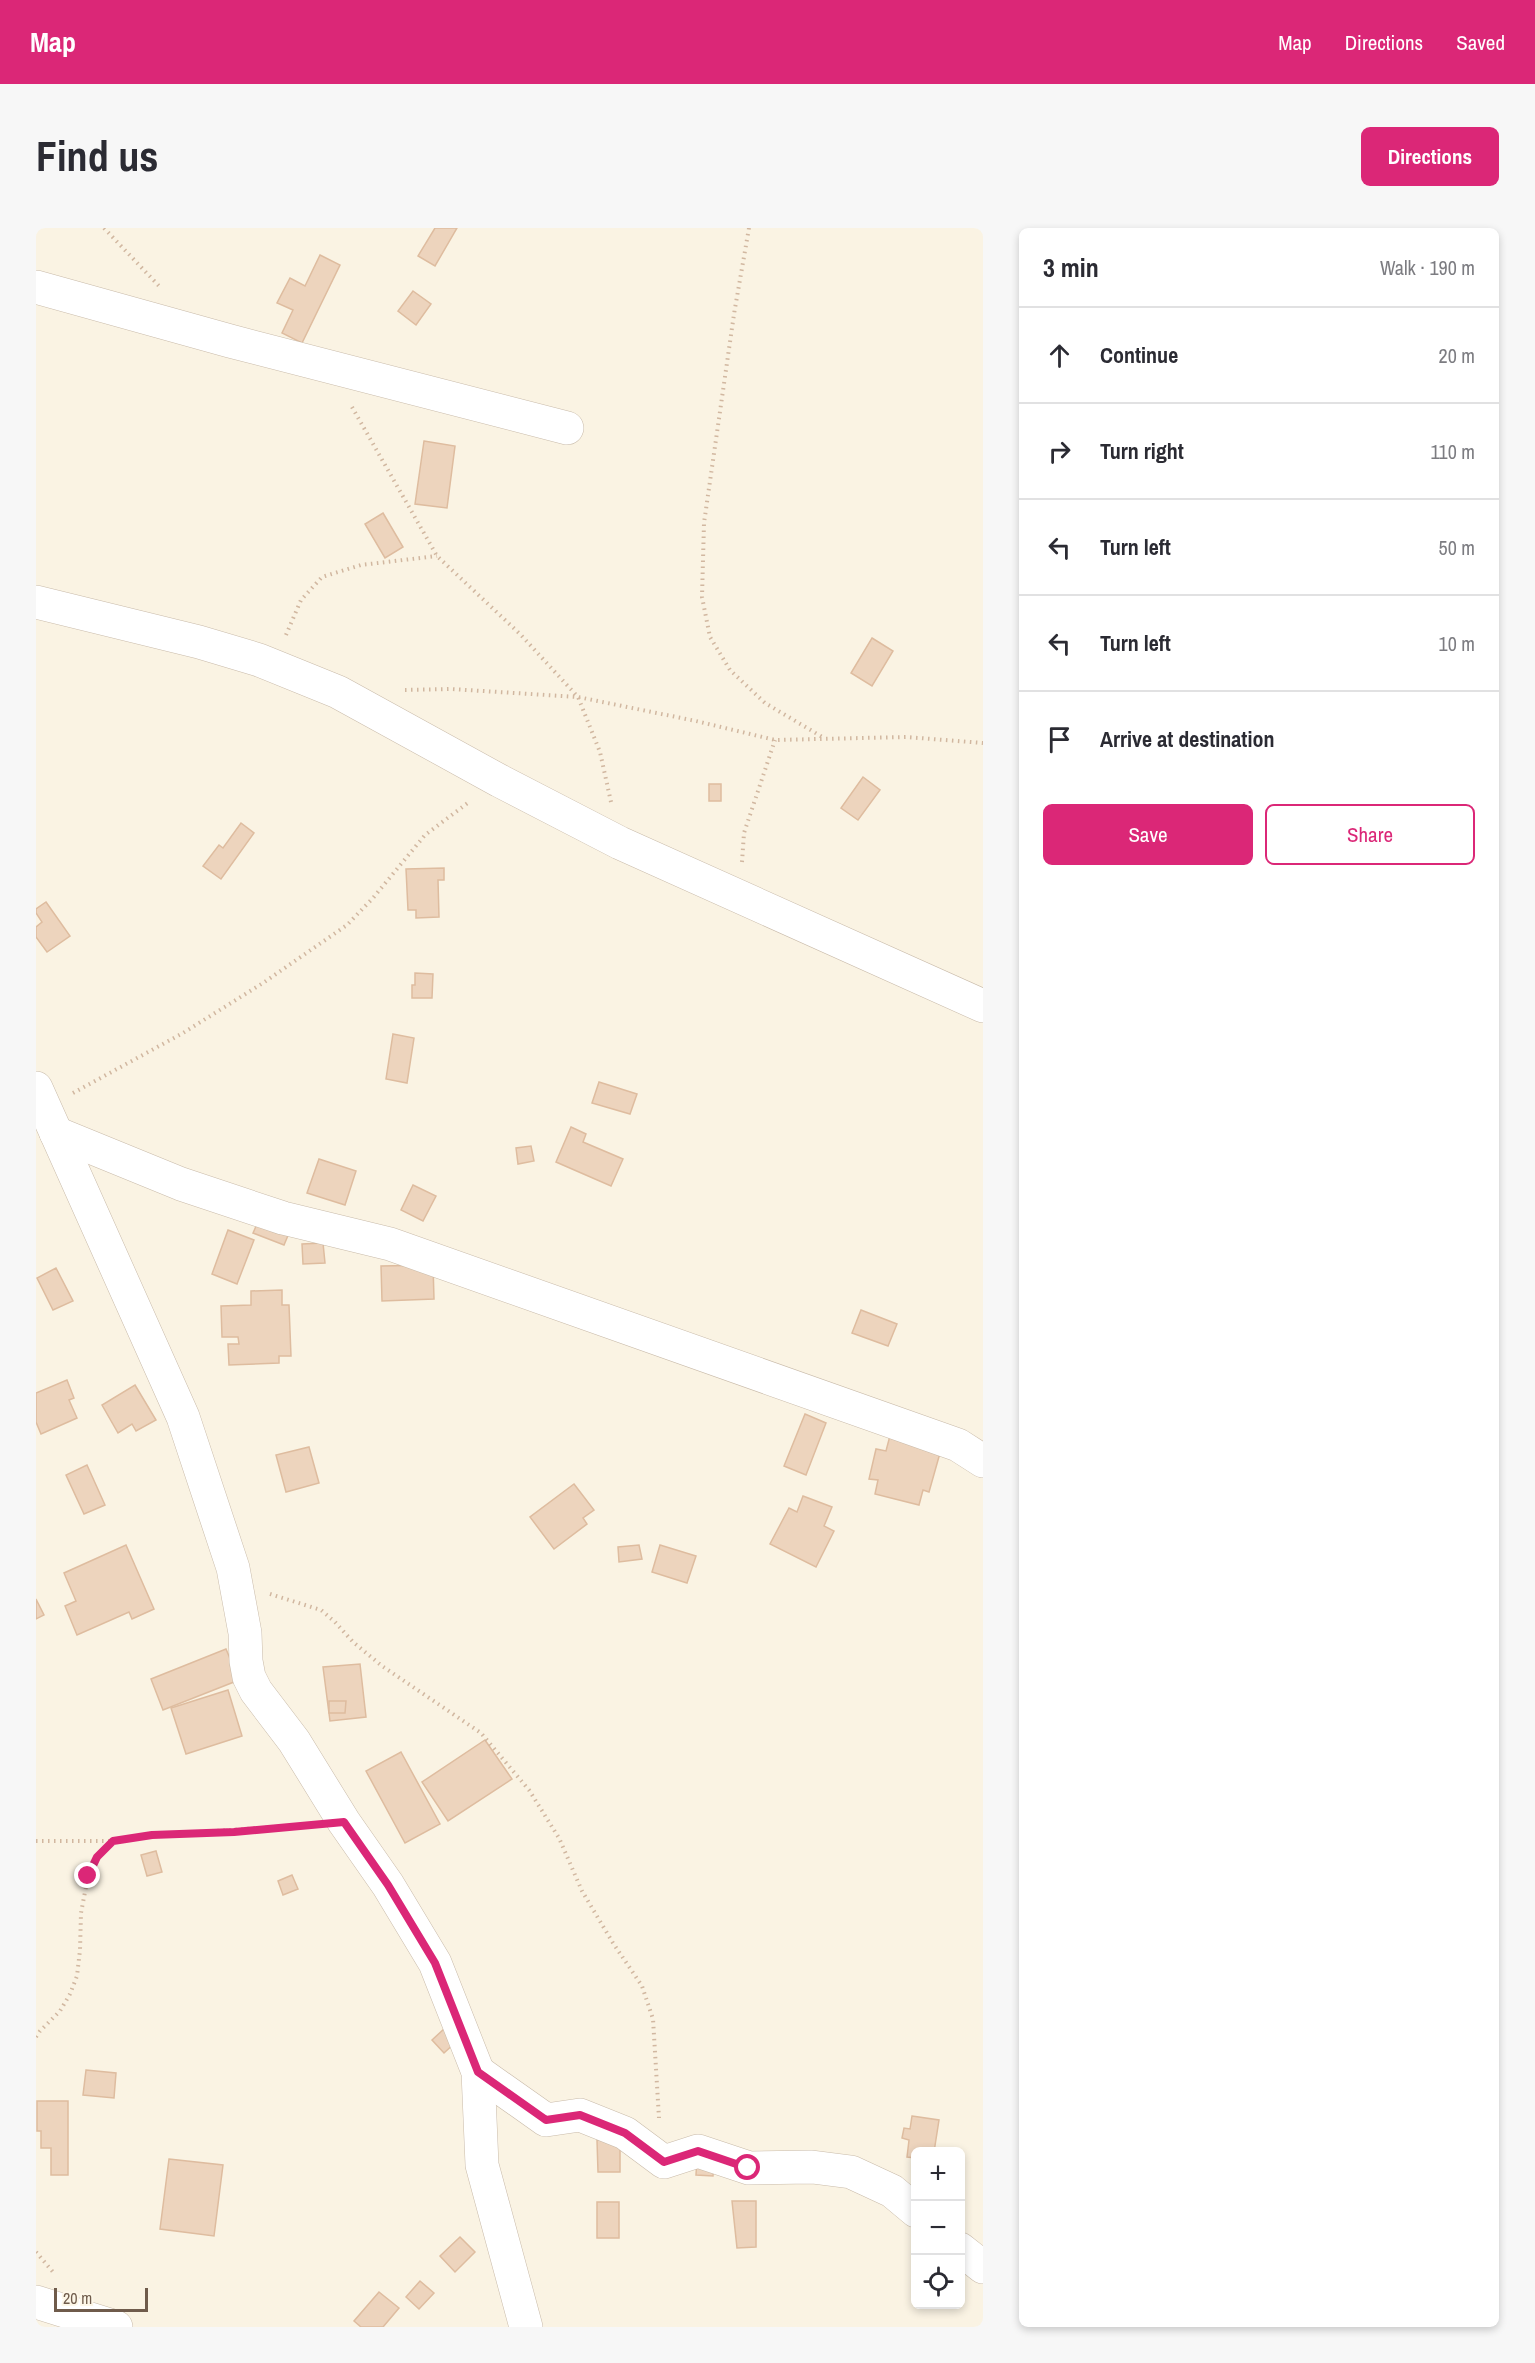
<!DOCTYPE html>
<html lang="en">
<head>
<meta charset="utf-8">
<style>
	body { margin:0; font-family:"Archivo Narrow",sans-serif; background:#f7f7f7; color:#2b2b33 }
	.controls { position:absolute; right:18px; bottom:18px; display:grid; overflow:hidden; border-radius:9px; box-shadow:0 3px 9px #0003 }
	.controls button { width:54px; height:54px; display:grid; place-items:center; padding:0; border:0; border-bottom:2px solid #e1e1e2; background:#fff; color:#2b2b33; font:30px sans-serif }
	.scale { position:absolute; left:18px; bottom:15px; width:94px; box-sizing:border-box; padding-left:6px; border:3px solid #6f5b4b; border-top:0; font-size:16px; line-height:21px; white-space:nowrap; color:#6f5b4b; -webkit-text-stroke:4px #fdf7e8; paint-order:stroke }
	.stop { position:absolute; width:18px; height:18px; margin:-14px; border:4px solid #db2777; border-radius:50%; background:#fff }
	.stop.end { background:#db2777; border-color:#fff; box-shadow:0 2px 6px #0008 }
	.list { margin:0; padding:0; list-style:none }
	h2 { display:flex; justify-content:space-between; align-items:center; height:78px; margin:0; padding:0 24px; font-size:26px }
	h2 small { font-size:20px; font-weight:400; color:#7c7c81 }
	.list li { display:grid; grid-template-columns:39px 1fr auto; gap:18px; align-items:center; box-sizing:border-box; height:96px; padding:0 24px; border-top:2px solid #e1e1e2 }
	.list b { display:block; font-size:22px; white-space:nowrap }
	.list em { font-size:20px; font-style:normal; color:#7c7c81 }
	.actions { display:flex; gap:12px; padding:18px 24px }
	.actions a { flex:1; padding:14px 0; border:2px solid #db2777; border-radius:9px; text-align:center; font-size:21px; color:#db2777 }
	.actions .main { background:#db2777; color:#fff }
	.icon { flex:none; width:33px; height:33px; fill:none; stroke:currentColor; stroke-width:2; stroke-linecap:round; stroke-linejoin:round }
	.map { position:relative; flex:none; width:947px; height:2099px; overflow:hidden; border-radius:9px }
	header { display:flex; align-items:center; gap:36px; box-sizing:border-box; height:84px; padding:0 30px; background:#db2777; color:#fff }
	header strong { font-size:28px }
	nav { display:flex; gap:33px; margin-inline-start:auto; font-size:21px }
	.intro { display:flex; align-items:center; justify-content:space-between; box-sizing:border-box; height:144px; padding:0 36px }
	h1 { margin:0; font-size:42px }
	.button { padding:15px 27px; border-radius:9px; background:#db2777; color:#fff; font-size:21px; font-weight:700 }
	main { display:flex; gap:36px; padding:0 36px }
	aside { flex:1; background:#fff; border-radius:9px; box-shadow:0 3px 9px #0003 }
	.map>svg:first-child { display:block }
</style>
</head>
<body>
<header>
<strong>Map</strong>
<nav><a>Map</a><a>Directions</a><a>Saved</a></nav>
</header>
<div class="intro"><h1>Find us</h1><a class="button">Directions</a></div>
<main>
<div class="map">
<svg width="947" height="2099" viewBox="0 0 947 2099">
	<rect width="100%" height="100%" fill="#faf3e3"/>
	<g fill="#edd4bd" stroke="#debc9f" stroke-width="1.5">
		<path d="M 399,0 L 421,0 L 399,38 L 382,28 Z"/>
		<path d="M 284,27 L 304,37 L 266,115 L 246,105 L 257,82 L 241,75 L 254,50 L 269,58 Z"/>
		<path d="M 377,63 L 395,76 L 380,97 L 362,83 Z"/>
		<path d="M 388,213 L 419,218 L 411,280 L 379,276 Z"/>
		<path d="M 347,285 L 367,319 L 349,330 L 329,296 Z"/>
		<path d="M 836,410 L 857,423 L 836,458 L 815,445 Z"/>
		<path d="M 827,549 L 844,562 L 822,592 L 805,580 Z"/>
		<rect x="673" y="556" width="12" height="17"/>
		<path d="M 205,595 L 218,605 L 185,651 L 167,638 L 183,617 L 187,620 Z"/>
		<path d="M 408,640 L 408,652 L 402,652 L 403,689 L 380,690 L 380,682 L 372,682 L 370,641 Z"/>
		<path d="M 10,674 L 34,708 L 11,724 L 0,709 L 0,699 L 6,694 L 0,685 L 0,681 Z"/>
		<path d="M 379,745 L 397,746 L 396,770 L 376,770 L 376,757 L 379,757 Z"/>
		<path d="M 357,806 L 378,810 L 371,855 L 350,851 Z"/>
		<path d="M 563,854 L 601,866 L 594,886 L 556,875 Z"/>
		<path d="M 535,899 L 550,906 L 547,914 L 587,931 L 575,958 L 520,934 Z"/>
		<path d="M 495,918 L 498,933 L 482,936 L 480,920 Z"/>
		<path d="M 283,931 L 320,943 L 309,977 L 271,965 Z"/>
		<path d="M 377,957 L 400,968 L 387,993 L 365,982 Z"/>
		<path d="M 226,985 L 256,998 L 248,1017 L 217,1005 Z"/>
		<path d="M 192,1002 L 218,1012 L 201,1056 L 176,1046 Z"/>
		<path d="M 287,1015 L 289,1035 L 267,1036 L 266,1016 Z"/>
		<path d="M 397,1037 L 398,1071 L 346,1073 L 345,1038 Z"/>
		<path d="M 20,1040 L 37,1073 L 17,1082 L 1,1050 Z"/>
		<path d="M 246,1062 L 246,1077 L 253,1077 L 255,1128 L 243,1128 L 243,1135 L 193,1137 L 192,1116 L 203,1116 L 202,1109 L 186,1109 L 185,1078 L 215,1077 L 215,1063 Z"/>
		<path d="M 825,1082 L 861,1096 L 852,1118 L 816,1105 Z"/>
		<path d="M 31,1152 L 38,1170 L 33,1172 L 41,1190 L 5,1206 L 0,1194 L 0,1165 Z"/>
		<path d="M 99,1157 L 120,1192 L 100,1203 L 96,1196 L 82,1205 L 66,1177 Z"/>
		<path d="M 769,1186 L 790,1195 L 770,1247 L 748,1238 Z"/>
		<path d="M 856,1200 L 906,1218 L 893,1264 L 887,1262 L 883,1277 L 839,1266 L 842,1252 L 833,1251 L 840,1221 L 850,1223 Z"/>
		<path d="M 273,1219 L 283,1255 L 250,1264 L 240,1227 Z"/>
		<path d="M 51,1237 L 69,1277 L 48,1286 L 30,1247 Z"/>
		<path d="M 538,1256 L 558,1282 L 547,1290 L 551,1296 L 518,1321 L 494,1289 Z"/>
		<path d="M 767,1268 L 796,1279 L 788,1298 L 798,1303 L 780,1339 L 734,1316 L 753,1280 L 761,1284 Z"/>
		<path d="M 90,1317 L 118,1381 L 96,1391 L 93,1384 L 41,1407 L 29,1378 L 40,1373 L 28,1345 Z"/>
		<path d="M 603,1317 L 606,1331 L 583,1334 L 582,1319 Z"/>
		<path d="M 624,1317 L 660,1328 L 651,1355 L 616,1344 Z"/>
		<path d="M 0,1371 L 8,1387 L 0,1391 Z"/>
		<path d="M 190,1421 L 203,1452 L 127,1482 L 115,1451 Z"/>
		<path d="M 324,1436 L 330,1489 L 294,1493 L 287,1439 Z"/>
		<path d="M 192,1462 L 206,1508 L 150,1526 L 135,1480 Z"/>
		<path d="M 293,1473 L 310,1473 L 309,1485 L 293,1485 Z"/>
		<path d="M 449,1512 L 476,1551 L 412,1593 L 386,1554 Z"/>
		<path d="M 365,1524 L 404,1596 L 369,1615 L 330,1543 Z"/>
		<path d="M 120,1623 L 126,1644 L 111,1648 L 105,1627 Z"/>
		<path d="M 256,1647 L 262,1661 L 247,1667 L 242,1653 Z"/>
		<path d="M 409,1800 L 421,1813 L 408,1825 L 396,1812 Z"/>
		<path d="M 50,1842 L 80,1845 L 78,1870 L 47,1867 Z"/>
		<path d="M 1,1873 L 32,1873 L 32,1947 L 15,1947 L 15,1920 L 5,1920 L 5,1903 L 1,1903 Z"/>
		<path d="M 876,1888 L 903,1892 L 898,1924 L 880,1924 L 880,1930 L 871,1929 L 873,1912 L 866,1910 L 868,1900 L 874,1901 Z"/>
		<path d="M 561,1912 L 584,1912 L 584,1944 L 562,1944 Z"/>
		<path d="M 661,1930 L 678,1931 L 677,1948 L 660,1947 Z"/>
		<path d="M 133,1931 L 187,1937 L 178,2008 L 124,2001 Z"/>
		<path d="M 696,1973 L 720,1973 L 720,2019 L 701,2020 Z"/>
		<rect x="561" y="1974" width="22" height="36"/>
		<path d="M 424,2009 L 439,2024 L 419,2044 L 404,2028 Z"/>
		<path d="M 384,2053 L 398,2065 L 383,2081 L 370,2069 Z"/>
		<path d="M 343,2064 L 363,2080 L 347,2099 L 325,2099 L 318,2093 Z"/>
	</g>
	<g fill="none" stroke-linecap="round" stroke-linejoin="round">
		<g stroke="#c9bbaa" stroke-width="34">
			<g id="minor">
				<path d="M 0,59 L 194,113 L 531,200"/>
				<path d="M 0,374 L 163,414 L 223,432 L 302,464 L 464,553 L 584,615 L 947,778"/>
				<path d="M 0,860 L 147,1189 L 197,1340 L 209,1405 L 210,1433 L 213,1449 L 220,1463 L 258,1513 L 308,1594 L 352,1657 L 399,1735 L 442,1844 L 446,1937 L 490,2099"/>
				<path d="M 20,905 L 145,956 L 247,990 L 354,1016 L 922,1217 L 947,1233"/>
				<path d="M 442,1844 L 510,1892 L 544,1887 L 589,1905 L 628,1934 L 662,1923 L 713,1940 L 776,1939 L 815,1944 L 856,1963 L 880,1983"/>
				<path d="M 924,2021 L 947,2039"/>
				<path d="M 0,2074 L 80,2099"/>
			</g>
		</g>
		<g stroke="#d1b7a0" stroke-width="4" stroke-dasharray="1.5 4.5" stroke-linecap="butt">
			<path d="M 68,0 L 123,58"/>
			<path d="M 713,0 L 698,86 L 668,295 L 666,369 L 674,409 L 694,442 L 729,475 L 788,510"/>
			<path d="M 316,179 L 401,328 L 484,406 L 542,469 L 564,524 L 575,574"/>
			<path d="M 250,407 L 265,372 L 286,349 L 325,337 L 401,328"/>
			<path d="M 369,462 L 415,461 L 542,469 L 660,493 L 739,512 L 870,509 L 947,515"/>
			<path d="M 706,634 L 708,605 L 739,512"/>
			<path d="M 37,865 L 147,805 L 227,755 L 311,697 L 337,670 L 389,607 L 433,574"/>
			<path d="M 234,1366 L 285,1382 L 299,1394 L 317,1414 L 346,1438 L 445,1505 L 493,1562 L 523,1610 L 546,1663 L 577,1715 L 606,1758 L 617,1791 L 623,1890"/>
			<path d="M 0,1613 L 77,1613"/>
			<path d="M 0,1809 L 4,1803 L 24,1783 L 34,1766 L 41,1748 L 44,1722 L 45,1685 L 52,1648 L 61,1629 L 77,1613 L 116,1607 L 271,1597"/>
			<path d="M 0,2024 L 17,2044"/>
		</g>
		<use href="#minor" stroke="#fff" stroke-width="33"/>
	</g>
	<g fill="none" stroke-linecap="round" stroke-linejoin="round">
		<path stroke="#db2777" stroke-width="8" d="M 52,1648 L 61,1629 L 77,1613 L 116,1607 L 198,1604 L 308,1594 L 352,1657 L 399,1735 L 442,1844 L 510,1892 L 544,1887 L 589,1905 L 628,1934 L 662,1923 L 712,1940"/>
	</g>
</svg>
<div class="controls">
<button>+</button>
<button>−</button>
<button><svg class="icon" aria-label="locate" viewBox="0 0 24 24"><circle cx="12" cy="12" r="6"/><path d="M12 2v4M12 18v4M2 12h4M18 12h4"/></svg></button>
</div>
<div class="scale">20 m</div>
<div class="stop" style="left:712px;top:1940px"></div>
<div class="stop end" style="left:52px;top:1648px"></div>
</div>
<aside>
<h2>3 min<small>Walk · 190 m</small></h2>
<ul class="list">
<li><svg class="icon" aria-label="ahead" viewBox="0 0 24 24"><path d="M12 20V5M6 11l6-6 6 6"/></svg><div><b>Continue</b></div><em>20 m</em></li>
<li><svg class="icon" aria-label="right" viewBox="0 0 24 24"><path d="M7 20v-9h11M14 6l5 5-5 5"/></svg><div><b>Turn right</b></div><em>110 m</em></li>
<li><svg class="icon" aria-label="left" viewBox="0 0 24 24"><path d="M17 20v-9H6M10 6l-5 5 5 5"/></svg><div><b>Turn left</b></div><em>50 m</em></li>
<li><svg class="icon" aria-label="left" viewBox="0 0 24 24"><path d="M17 20v-9H6M10 6l-5 5 5 5"/></svg><div><b>Turn left</b></div><em>10 m</em></li>
<li><svg class="icon" aria-label="arrive" viewBox="0 0 24 24"><path d="M6 21V4h12l-3 4 3 4H6"/></svg><div><b>Arrive at destination</b></div></li>
</ul>
<div class="actions"><a class="main">Save</a><a>Share</a></div>
</aside>
</main>
</body>
</html>
